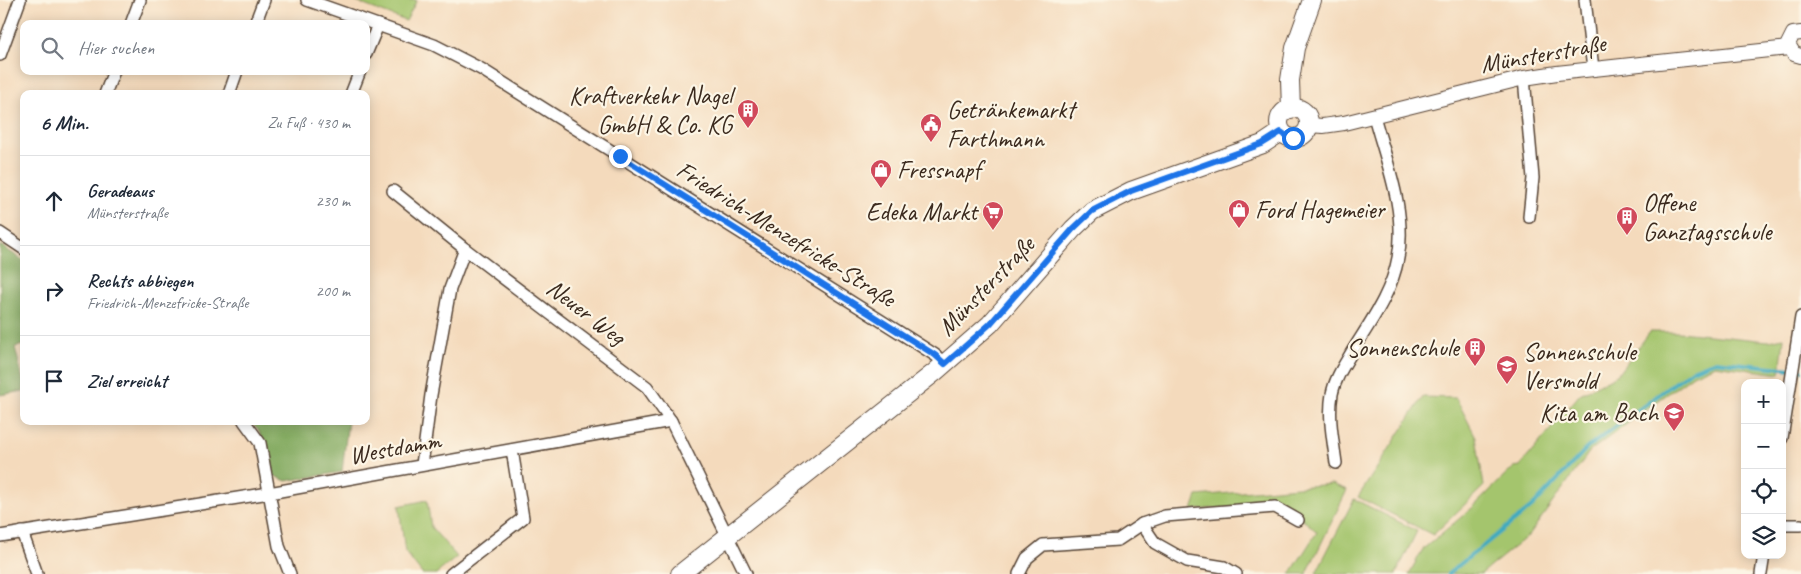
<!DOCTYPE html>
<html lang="de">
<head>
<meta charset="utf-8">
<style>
	body { margin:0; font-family:Caveat,sans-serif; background:#f2f2f3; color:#1f2937 }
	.controls { position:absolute; right:15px; bottom:15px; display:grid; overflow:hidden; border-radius:10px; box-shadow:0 2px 12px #0003 }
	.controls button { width:45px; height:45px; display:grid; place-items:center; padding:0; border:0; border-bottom:1px solid #e0e1e3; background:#fff; color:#1f2937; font:25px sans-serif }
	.stop { position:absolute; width:15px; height:15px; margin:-11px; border:4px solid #1a73e8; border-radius:50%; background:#fff }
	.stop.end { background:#1a73e8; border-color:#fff; box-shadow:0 1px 5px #0008 }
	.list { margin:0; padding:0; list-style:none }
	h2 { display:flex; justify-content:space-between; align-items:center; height:65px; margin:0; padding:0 20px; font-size:21px }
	h2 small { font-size:16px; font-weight:400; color:#747a83 }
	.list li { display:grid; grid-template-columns:32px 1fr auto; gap:15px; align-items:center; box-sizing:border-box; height:90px; padding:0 20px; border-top:1px solid #e0e1e3 }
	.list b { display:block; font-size:19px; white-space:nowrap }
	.list p { margin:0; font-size:16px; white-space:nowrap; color:#747a83 }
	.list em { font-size:16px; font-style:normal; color:#747a83 }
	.icon { flex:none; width:28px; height:28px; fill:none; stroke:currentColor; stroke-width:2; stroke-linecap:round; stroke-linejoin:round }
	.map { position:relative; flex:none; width:1801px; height:574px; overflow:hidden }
	.search { position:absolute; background:#fff; box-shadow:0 2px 12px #0003; left:20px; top:20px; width:350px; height:55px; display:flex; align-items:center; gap:12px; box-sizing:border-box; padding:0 18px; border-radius:10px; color:#747a83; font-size:19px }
	.panel { position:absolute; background:#fff; box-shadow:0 2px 12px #0003; left:20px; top:90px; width:350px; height:335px; border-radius:10px }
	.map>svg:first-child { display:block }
</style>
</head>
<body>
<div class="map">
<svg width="1801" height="574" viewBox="0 0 1801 574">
	<rect width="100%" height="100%" fill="#fcf5e5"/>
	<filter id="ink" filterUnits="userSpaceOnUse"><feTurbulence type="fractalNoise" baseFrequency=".02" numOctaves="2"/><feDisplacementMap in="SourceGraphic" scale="10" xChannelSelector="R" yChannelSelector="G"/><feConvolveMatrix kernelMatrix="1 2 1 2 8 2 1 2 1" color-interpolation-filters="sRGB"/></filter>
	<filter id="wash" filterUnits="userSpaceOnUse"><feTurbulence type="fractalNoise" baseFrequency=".0096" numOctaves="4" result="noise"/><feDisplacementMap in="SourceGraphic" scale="20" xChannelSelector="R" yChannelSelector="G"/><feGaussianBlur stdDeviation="1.12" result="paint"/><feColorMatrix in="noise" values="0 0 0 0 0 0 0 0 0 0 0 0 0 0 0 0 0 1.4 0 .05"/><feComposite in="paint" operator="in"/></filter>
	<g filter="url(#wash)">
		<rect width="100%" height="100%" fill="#f4dabc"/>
		<g fill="#a4c56d" stroke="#707846">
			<path d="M 351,0 L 417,0 L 406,21 Z"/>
			<path d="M 1650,332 L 1679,332 L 1768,341 L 1784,338 L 1780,374 L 1715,365 L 1693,375 L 1590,451 L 1529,535 L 1481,574 L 1409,574 L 1423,549 L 1472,508 L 1514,467 L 1520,466 L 1580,394 L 1617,375 Z"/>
			<path d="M 1423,397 L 1456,398 L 1476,437 L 1484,486 L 1433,535 L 1358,497 Z"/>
			<path d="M 1332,484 L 1347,490 L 1307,573 L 1308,574 L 1290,574 L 1317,532 L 1304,520 L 1276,504 L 1192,510 L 1197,496 Z"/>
			<path d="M 1354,499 L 1417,531 L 1396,574 L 1319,574 L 1316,573 Z"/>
			<path d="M 427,500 L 431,527 L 457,557 L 436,574 L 422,574 L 405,552 L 399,506 Z"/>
		</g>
		<g fill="#83aa60" stroke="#5f6a3f">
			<path d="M 0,245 L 24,261 L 24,345 L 15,347 L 24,384 L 24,391 L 0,395 Z"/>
			<path d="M 249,421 L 348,421 L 342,472 L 286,481 L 273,475 L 259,431 Z"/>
		</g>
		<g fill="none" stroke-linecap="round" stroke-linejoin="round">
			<path stroke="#40aac0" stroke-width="4" d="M 1448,574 L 1533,506 L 1587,448 L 1692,370 L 1715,361 L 1801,370"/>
		</g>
	</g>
	<g filter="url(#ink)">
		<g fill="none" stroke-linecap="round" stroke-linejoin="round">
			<g stroke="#574436" stroke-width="14">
				<g id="minor">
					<path d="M 307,0 L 434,45 L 481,69 L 910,339 L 935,355 L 945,364"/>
					<path d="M 1585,0 L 1593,69"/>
					<path d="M 131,24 L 140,0"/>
					<path d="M 255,24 L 264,0"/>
					<path d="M 366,54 L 378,25"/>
					<path d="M 0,55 L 20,0"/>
					<path d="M 1524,78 L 1533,178 L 1529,217"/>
					<path d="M 105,94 L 114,71"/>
					<path d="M 229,94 L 237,71"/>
					<path d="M 351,94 L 360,71"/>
					<path d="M 393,191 L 465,249"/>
					<path d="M 0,233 L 24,249"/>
					<path d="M 244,421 L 260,443 L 279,546 L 290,574"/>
					<path d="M 1782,438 L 1801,317"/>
					<path d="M 1336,463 C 1333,440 1328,417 1332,394 C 1335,378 1345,364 1353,350 C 1371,321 1392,292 1398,258 C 1407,211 1386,161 1374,116"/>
					<path d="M 422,465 L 431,395 L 450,289 L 465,249 L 647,387 L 671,421"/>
					<path d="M 1142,524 L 1165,516 L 1275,507 L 1298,520"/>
					<path d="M 1782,525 L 1801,525"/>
					<path d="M 22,532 L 37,574"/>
					<path d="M 0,536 L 269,493 L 671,421 L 746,574"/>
					<path d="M 451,574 L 523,518 L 512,450"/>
					<path d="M 1019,574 L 1027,558 L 1043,545 L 1118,540 L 1142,524 L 1155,543 L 1187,561 L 1224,567 L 1236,574"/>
					<path d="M 1761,574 L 1764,555"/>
				</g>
			</g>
			<g stroke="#574436" stroke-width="16">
				<g id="tertiary">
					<path d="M 1801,33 L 1793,34 L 1788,44 L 1794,54 L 1801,56"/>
					<path d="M 1308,125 L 1323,126 L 1344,123 L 1524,78 L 1557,73 L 1789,48"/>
				</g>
			</g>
			<g stroke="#574436" stroke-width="20">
				<g id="primary">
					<circle cx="1294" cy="123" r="15"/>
					<path d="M 1291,109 L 1290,80 L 1295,48 L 1312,0"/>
					<path d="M 680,574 L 935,372 L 990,324 L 1073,229 L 1092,211 L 1131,191 L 1263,144 L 1281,132"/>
				</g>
			</g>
			<use href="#minor" stroke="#fff" stroke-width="11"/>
			<use href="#tertiary" stroke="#fff" stroke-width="14"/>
			<use href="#primary" stroke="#fff" stroke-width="18"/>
		</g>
	</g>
	<g fill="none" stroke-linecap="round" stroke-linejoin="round" filter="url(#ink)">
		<path stroke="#1a73e8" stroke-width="6" d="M 620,156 L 935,355 L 945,364 L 990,324 L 1073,229 L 1092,211 L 1131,191 L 1262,144 L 1281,132 L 1288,137 L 1293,138"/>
	</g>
	<defs>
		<g id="building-pin" transform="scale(1.125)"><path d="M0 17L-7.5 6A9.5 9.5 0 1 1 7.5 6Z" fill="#d1495b" stroke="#fcf5e5"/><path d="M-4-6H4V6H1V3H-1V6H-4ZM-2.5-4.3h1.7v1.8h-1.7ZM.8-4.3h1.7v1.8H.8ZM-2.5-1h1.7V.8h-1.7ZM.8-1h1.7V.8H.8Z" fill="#fff"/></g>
		<g id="civic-pin" transform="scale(1.125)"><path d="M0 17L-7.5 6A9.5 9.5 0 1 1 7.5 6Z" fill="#d1495b" stroke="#fcf5e5"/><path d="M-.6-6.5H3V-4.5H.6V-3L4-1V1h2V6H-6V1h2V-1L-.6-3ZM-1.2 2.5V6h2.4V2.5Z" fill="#fff"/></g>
		<g id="shop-pin" transform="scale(1.125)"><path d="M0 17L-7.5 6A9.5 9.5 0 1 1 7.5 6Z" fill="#d1495b" stroke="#fcf5e5"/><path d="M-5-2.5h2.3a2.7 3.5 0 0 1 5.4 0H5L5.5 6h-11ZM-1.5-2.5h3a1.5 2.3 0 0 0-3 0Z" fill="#fff"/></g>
		<g id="supermarket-pin" transform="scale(1.125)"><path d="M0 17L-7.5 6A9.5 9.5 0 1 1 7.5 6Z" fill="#d1495b" stroke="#fcf5e5"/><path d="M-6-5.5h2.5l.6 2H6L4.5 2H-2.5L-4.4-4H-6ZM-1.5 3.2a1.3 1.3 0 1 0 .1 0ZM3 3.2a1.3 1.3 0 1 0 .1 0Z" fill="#fff"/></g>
		<g id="school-pin" transform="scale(1.125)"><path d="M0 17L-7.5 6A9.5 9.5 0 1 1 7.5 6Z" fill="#d1495b" stroke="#fcf5e5"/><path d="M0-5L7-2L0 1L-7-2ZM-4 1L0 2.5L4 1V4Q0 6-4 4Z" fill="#fff"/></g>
	</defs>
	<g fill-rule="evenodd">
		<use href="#building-pin" x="748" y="110"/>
		<use href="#civic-pin" x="931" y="124"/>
		<use href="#shop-pin" x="881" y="170"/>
		<use href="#shop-pin" x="1239" y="210"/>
		<use href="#supermarket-pin" x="993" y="212"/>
		<use href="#building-pin" x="1627" y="217"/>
		<use href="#building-pin" x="1475" y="348"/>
		<use href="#school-pin" x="1507" y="366"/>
		<use href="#school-pin" x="1674" y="413"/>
	</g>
	<g text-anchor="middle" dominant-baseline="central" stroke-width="4.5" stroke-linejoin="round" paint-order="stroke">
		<g font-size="25" fill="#3b2a1e" stroke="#fcf5e5">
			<text transform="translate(1543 54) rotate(-10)">Münsterstraße</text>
			<text transform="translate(786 234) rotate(32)">Friedrich-Menzefricke-Straße</text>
			<text transform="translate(986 286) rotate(-46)">Münsterstraße</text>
			<text transform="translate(586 312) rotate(37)">Neuer Weg</text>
			<text transform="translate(395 448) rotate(-10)">Westdamm</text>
		</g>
		<g font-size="25" fill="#3b2a1e" stroke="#fcf5e5" text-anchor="start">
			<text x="732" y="96" text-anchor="end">Kraftverkehr Nagel<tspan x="732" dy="29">GmbH &amp; Co. KG</tspan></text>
			<text x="947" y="110">Getränkemarkt<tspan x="947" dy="29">Farthmann</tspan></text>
			<text x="897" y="170">Fressnapf</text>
			<text x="1643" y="203">Offene<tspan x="1643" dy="29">Ganztagsschule</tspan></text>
			<text x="1255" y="210">Ford Hagemeier</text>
			<text x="977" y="212" text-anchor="end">Edeka Markt</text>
			<text x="1459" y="348" text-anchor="end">Sonnenschule</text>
			<text x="1523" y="352">Sonnenschule<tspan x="1523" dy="29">Versmold</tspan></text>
			<text x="1658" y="413" text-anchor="end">Kita am Bach</text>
		</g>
	</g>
</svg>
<div class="controls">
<button>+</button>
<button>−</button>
<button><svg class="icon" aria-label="locate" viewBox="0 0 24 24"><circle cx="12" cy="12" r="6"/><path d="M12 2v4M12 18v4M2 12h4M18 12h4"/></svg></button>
<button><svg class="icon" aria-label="layers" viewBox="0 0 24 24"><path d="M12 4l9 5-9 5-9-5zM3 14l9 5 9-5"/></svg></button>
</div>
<div class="stop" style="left:1293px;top:138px"></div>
<div class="stop end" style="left:620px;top:156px"></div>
<div class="search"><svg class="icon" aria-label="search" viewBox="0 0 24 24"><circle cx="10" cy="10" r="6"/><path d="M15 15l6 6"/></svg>Hier suchen</div>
<section class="panel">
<h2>6 Min.<small>Zu Fuß · 430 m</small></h2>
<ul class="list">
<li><svg class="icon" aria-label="ahead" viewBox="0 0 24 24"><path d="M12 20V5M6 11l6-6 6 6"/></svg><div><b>Geradeaus</b><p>Münsterstraße</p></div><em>230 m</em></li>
<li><svg class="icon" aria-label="right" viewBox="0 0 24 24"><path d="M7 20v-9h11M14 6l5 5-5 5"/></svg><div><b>Rechts abbiegen</b><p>Friedrich-Menzefricke-Straße</p></div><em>200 m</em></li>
<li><svg class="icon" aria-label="arrive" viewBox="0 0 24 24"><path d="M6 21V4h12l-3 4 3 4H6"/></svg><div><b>Ziel erreicht</b></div></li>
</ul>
</section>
</div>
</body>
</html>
